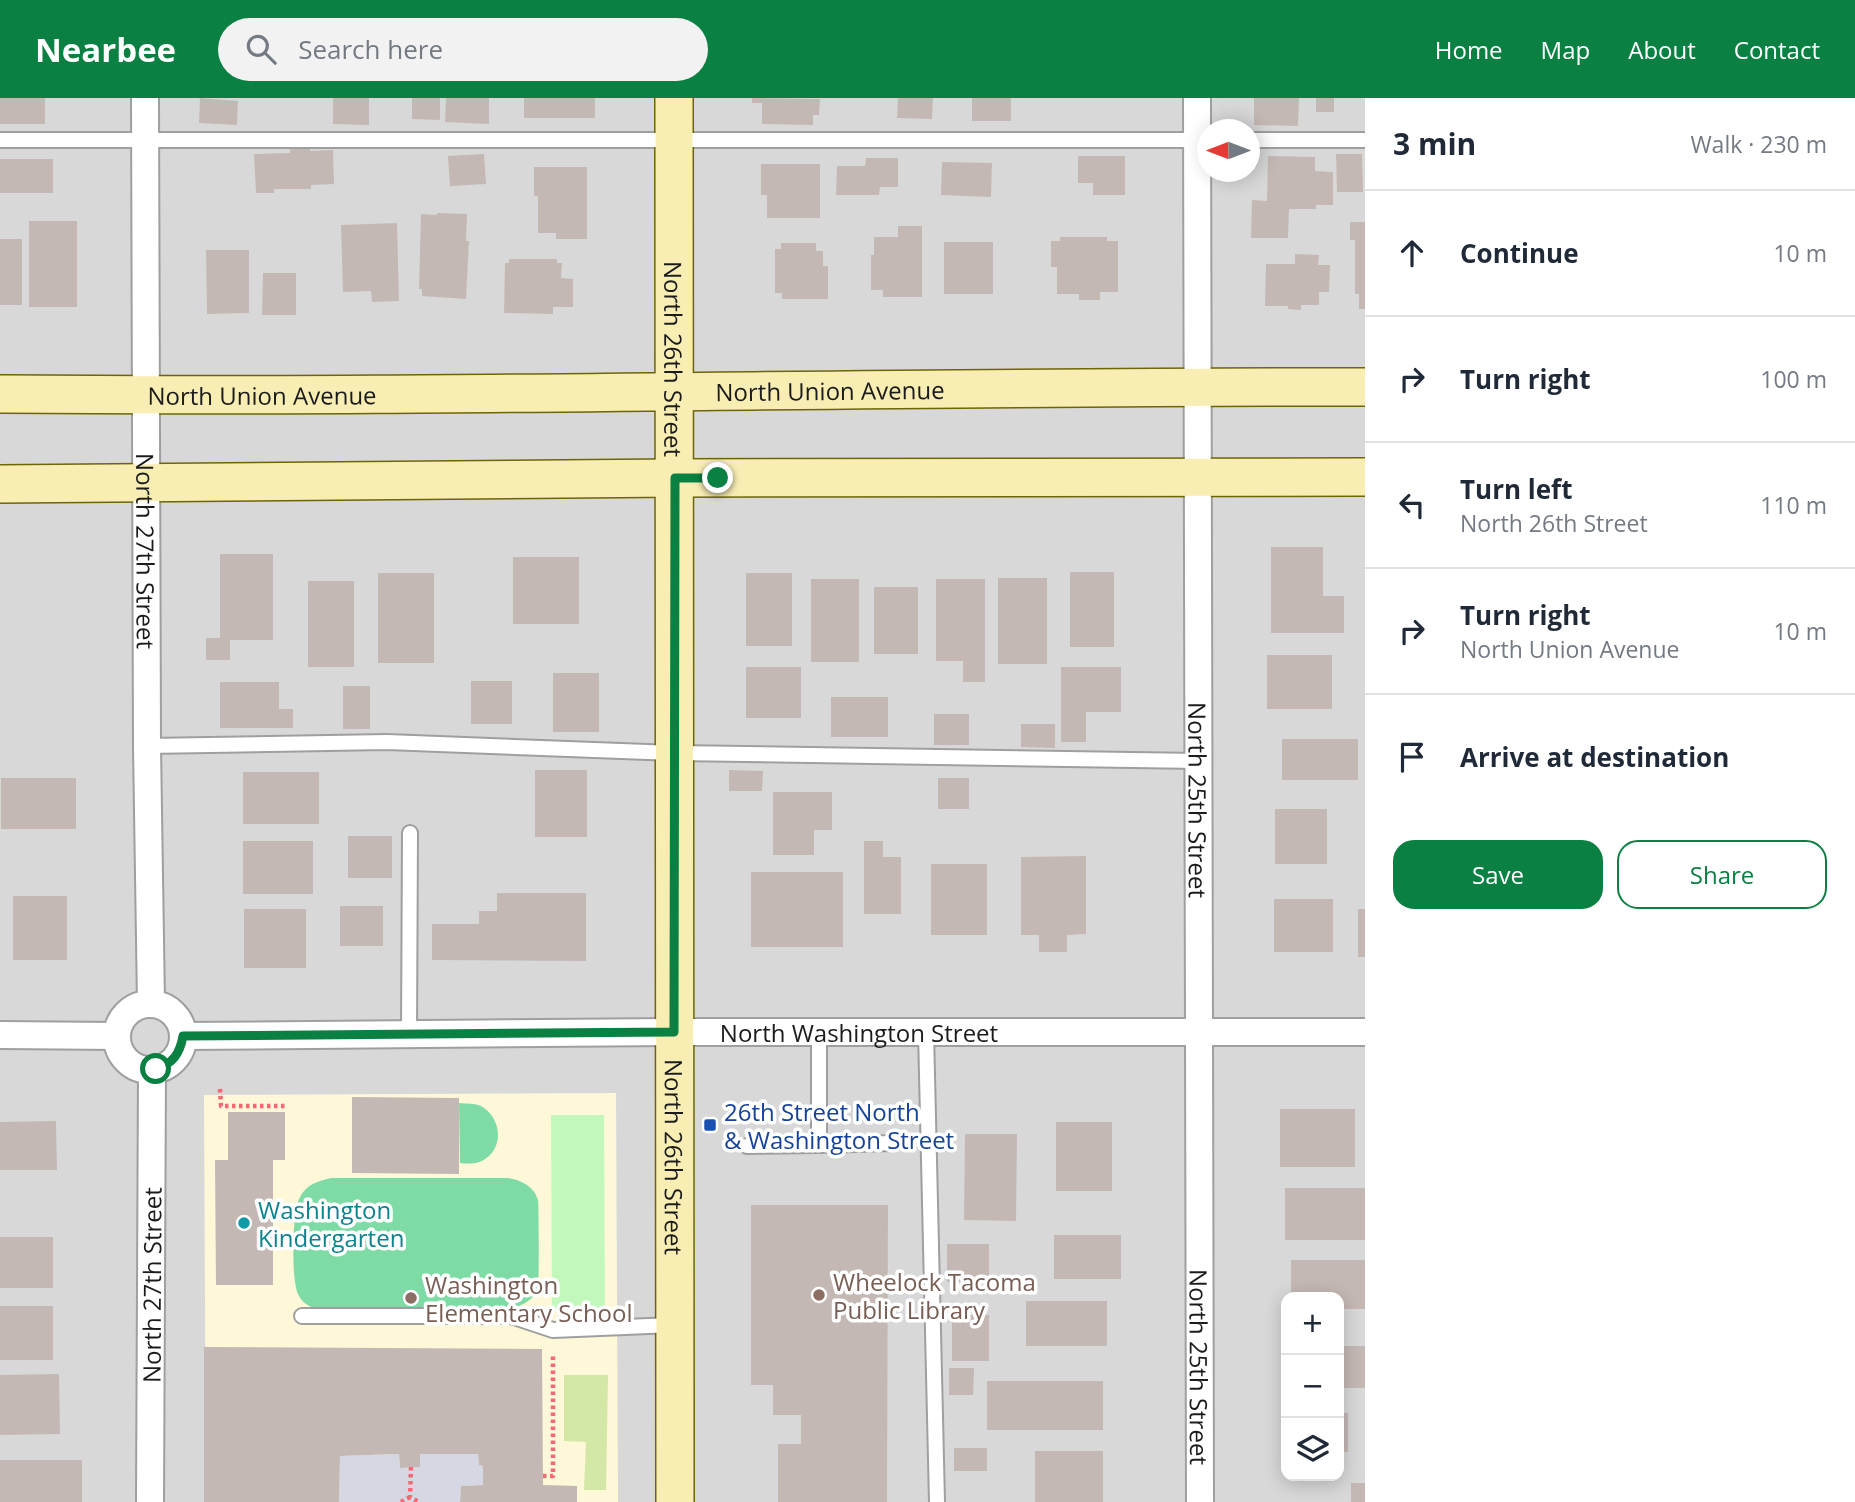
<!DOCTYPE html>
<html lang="en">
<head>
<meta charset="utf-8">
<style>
	body { margin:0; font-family:"Open Sans",sans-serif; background:#f2f2f3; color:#1f2937 }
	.controls { position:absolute; right:21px; bottom:21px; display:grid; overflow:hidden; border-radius:14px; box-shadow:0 4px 18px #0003 }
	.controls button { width:63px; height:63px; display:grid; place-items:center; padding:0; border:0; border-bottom:2px solid #e0e1e3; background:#fff; color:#1f2937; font:35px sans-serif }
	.compass { position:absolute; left:1197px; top:21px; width:63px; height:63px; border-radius:50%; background:#fff; box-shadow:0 4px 18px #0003; rotate:270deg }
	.stop { position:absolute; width:21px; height:21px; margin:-16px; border:5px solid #0b8043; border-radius:50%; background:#fff }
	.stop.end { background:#0b8043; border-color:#fff; box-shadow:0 2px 7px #0008 }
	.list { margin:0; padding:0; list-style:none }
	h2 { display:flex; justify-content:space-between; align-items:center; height:91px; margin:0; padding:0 28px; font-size:30px }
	h2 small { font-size:23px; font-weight:400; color:#747a83 }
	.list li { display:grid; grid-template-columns:46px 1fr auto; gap:21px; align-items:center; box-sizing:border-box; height:126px; padding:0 28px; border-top:2px solid #e0e1e3 }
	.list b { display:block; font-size:26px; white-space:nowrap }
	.list p { margin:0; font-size:23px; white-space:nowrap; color:#747a83 }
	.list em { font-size:23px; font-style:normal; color:#747a83 }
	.actions { display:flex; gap:14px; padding:21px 28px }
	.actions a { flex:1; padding:16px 0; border:2px solid #0b8043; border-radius:21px; text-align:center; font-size:24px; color:#0b8043 }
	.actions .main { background:#0b8043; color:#fff }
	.icon { flex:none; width:38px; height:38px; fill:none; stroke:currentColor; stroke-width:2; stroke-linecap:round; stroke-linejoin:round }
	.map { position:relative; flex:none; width:1365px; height:1404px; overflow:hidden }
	header { display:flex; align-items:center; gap:42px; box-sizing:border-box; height:98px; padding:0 35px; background:#0b8043; color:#fff }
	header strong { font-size:33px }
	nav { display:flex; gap:38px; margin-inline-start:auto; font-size:24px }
	.search { width:490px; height:63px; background:#f2f2f3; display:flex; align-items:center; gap:18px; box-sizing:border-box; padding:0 24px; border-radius:38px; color:#747a83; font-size:26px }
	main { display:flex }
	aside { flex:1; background:#fff }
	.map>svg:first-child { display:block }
</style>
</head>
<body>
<header>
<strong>Nearbee</strong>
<div class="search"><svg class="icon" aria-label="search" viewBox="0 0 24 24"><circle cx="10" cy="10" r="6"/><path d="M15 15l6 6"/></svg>Search here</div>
<nav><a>Home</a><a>Map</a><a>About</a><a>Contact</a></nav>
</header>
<main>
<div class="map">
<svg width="1365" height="1404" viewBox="0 0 1365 1404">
	<rect width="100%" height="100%" fill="#ede6e1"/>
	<path fill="#d9d8d8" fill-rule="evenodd" d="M 0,0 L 1365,0 L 1365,1404 L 0,1404 ZM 1208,32 L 1250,32 L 1250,74 L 1208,74 ZM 1286,1199 L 1339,1199 L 1339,1378 L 1286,1378 Z"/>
	<path fill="#fef7d8" d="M 616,995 L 618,1404 L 206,1404 L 204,997 Z"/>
	<path fill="#d3e7a6" d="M 564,1277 L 608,1277 L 606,1392 L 584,1392 L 586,1344 L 564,1343 Z"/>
	<path fill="#c3f8bd" d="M 551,1017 L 604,1017 L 605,1212 L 552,1212 Z"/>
	<g fill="#7fdba6">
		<path d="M 459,1005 C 466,1006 475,1005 481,1008 C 502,1020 505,1051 482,1063 C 475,1066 468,1066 460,1065 Z"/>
		<path d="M 331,1080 L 508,1080 C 521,1082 534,1088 538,1102 C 539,1107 539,1186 538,1191 C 534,1202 523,1206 513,1211 L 324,1213 C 312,1210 303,1207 298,1196 C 291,1181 292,1113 300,1099 C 307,1086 318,1083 331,1080 Z"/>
	</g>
	<path fill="#d5d8e2" d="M 399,1356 L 400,1370 L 420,1369 L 420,1356 L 478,1356 L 479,1367 L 483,1368 L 483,1387 L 461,1388 L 460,1404 L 339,1404 L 340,1358 Z"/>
	<g fill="#c4b8b4">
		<rect x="0" y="0" width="45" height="26"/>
		<path d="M 200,0 L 238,3 L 237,27 L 199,25 Z"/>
		<path d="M 333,0 L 369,0 L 369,27 L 333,26 Z"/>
		<path d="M 412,0 L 440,0 L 440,22 L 412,21 Z"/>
		<path d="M 446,0 L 489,0 L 489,26 L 445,24 Z"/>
		<rect x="524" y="0" width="71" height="20"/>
		<path d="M 752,0 L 820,1 L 819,17 L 813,17 L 813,27 L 762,26 L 762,5 L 752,5 Z"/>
		<path d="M 898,0 L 933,0 L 932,21 L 897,20 Z"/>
		<rect x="972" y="0" width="39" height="23"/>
		<path d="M 1254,0 L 1299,0 L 1298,28 L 1254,27 Z"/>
		<rect x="1316" y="0" width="18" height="14"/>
		<path d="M 310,50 L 310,53 L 333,52 L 334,86 L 311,87 L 311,91 L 274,91 L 274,95 L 256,95 L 254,56 L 290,55 L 290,51 Z"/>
		<path d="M 484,56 L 486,86 L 450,88 L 448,58 Z"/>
		<path d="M 1336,56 L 1362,56 L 1363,94 L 1337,94 Z"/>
		<path d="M 1078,58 L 1125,58 L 1125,97 L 1093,97 L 1093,85 L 1078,85 Z"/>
		<path d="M 1268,58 L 1315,59 L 1315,73 L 1333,74 L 1333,107 L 1316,107 L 1316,111 L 1289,111 L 1288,140 L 1251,140 L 1252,102 L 1267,103 Z"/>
		<path d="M 866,60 L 898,60 L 898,89 L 880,89 L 879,97 L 836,97 L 837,68 L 865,68 Z"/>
		<rect x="0" y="61" width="53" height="34"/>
		<path d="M 942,64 L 992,65 L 991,99 L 941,97 Z"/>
		<path d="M 761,66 L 820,66 L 820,120 L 767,120 L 767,97 L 761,97 Z"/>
		<path d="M 534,69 L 587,69 L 587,141 L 556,141 L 556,135 L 538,135 L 538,98 L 534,98 Z"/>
		<path d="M 437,115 L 467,116 L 466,143 L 469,143 L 466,201 L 422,198 L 422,191 L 419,191 L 421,116 L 437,117 Z"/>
		<rect x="29" y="123" width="48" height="86"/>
		<path d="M 1350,124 L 1365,124 L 1365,211 L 1359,211 L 1359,196 L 1355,196 L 1355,142 L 1350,142 Z"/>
		<path d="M 397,125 L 399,203 L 372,204 L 371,193 L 343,194 L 341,127 Z"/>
		<path d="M 898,128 L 922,128 L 922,199 L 883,199 L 883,192 L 871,192 L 871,157 L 874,157 L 874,139 L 898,139 Z"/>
		<path d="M 1060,139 L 1107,139 L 1107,143 L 1118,143 L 1118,194 L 1100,194 L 1100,202 L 1079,202 L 1079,196 L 1057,196 L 1057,169 L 1051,169 L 1051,143 L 1060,143 Z"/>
		<rect x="0" y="141" width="22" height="66"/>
		<rect x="944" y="144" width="49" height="52"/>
		<path d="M 781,145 L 816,145 L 816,153 L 823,153 L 823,168 L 828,168 L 828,201 L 782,201 L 782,195 L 775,195 L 775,151 L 781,151 Z"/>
		<path d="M 206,152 L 249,152 L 249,215 L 207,216 Z"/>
		<path d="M 1295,156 L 1319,157 L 1318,167 L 1330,167 L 1329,194 L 1319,194 L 1319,207 L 1301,207 L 1301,212 L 1288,211 L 1288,208 L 1265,208 L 1266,166 L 1295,166 Z"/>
		<path d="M 509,161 L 557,161 L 557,165 L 562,165 L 561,180 L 573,181 L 573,209 L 553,209 L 553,216 L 504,215 L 505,165 L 509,165 Z"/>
		<path d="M 263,175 L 296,175 L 296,217 L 262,217 Z"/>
		<path d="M 1271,449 L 1323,449 L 1323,498 L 1344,498 L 1344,535 L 1271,535 Z"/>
		<path d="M 220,456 L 273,456 L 273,542 L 230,542 L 230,562 L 206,562 L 206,540 L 220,540 Z"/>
		<rect x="513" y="459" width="66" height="67"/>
		<rect x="1070" y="474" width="44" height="75"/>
		<rect x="378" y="475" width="56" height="90"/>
		<rect x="746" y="475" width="46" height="73"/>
		<rect x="998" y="480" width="49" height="86"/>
		<rect x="811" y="481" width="48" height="83"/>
		<path d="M 936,481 L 985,481 L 985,584 L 963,584 L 963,563 L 936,563 Z"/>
		<rect x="308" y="483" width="46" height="86"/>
		<rect x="874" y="489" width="44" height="67"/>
		<rect x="1267" y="557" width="65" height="54"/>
		<rect x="746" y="569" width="55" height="51"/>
		<path d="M 1061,569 L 1121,569 L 1121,614 L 1086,614 L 1086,644 L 1061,644 Z"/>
		<rect x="553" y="575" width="46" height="59"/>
		<rect x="471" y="583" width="41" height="43"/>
		<path d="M 220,584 L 279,584 L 279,611 L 293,611 L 293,630 L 220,630 Z"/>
		<rect x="343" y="588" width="27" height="43"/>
		<rect x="831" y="599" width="57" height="40"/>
		<rect x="934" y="616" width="35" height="31"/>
		<path d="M 1021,626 L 1055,626 L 1055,650 L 1021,649 Z"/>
		<rect x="1282" y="641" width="76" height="41"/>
		<rect x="535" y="672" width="52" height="67"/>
		<path d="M 729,672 L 763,673 L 762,693 L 729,693 Z"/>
		<rect x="243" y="674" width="76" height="52"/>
		<rect x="1" y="680" width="75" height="51"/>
		<rect x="938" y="680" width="31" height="31"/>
		<path d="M 773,694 L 832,694 L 832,732 L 814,732 L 814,757 L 773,757 Z"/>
		<rect x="1275" y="711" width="52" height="55"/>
		<rect x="348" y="738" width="44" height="42"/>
		<rect x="243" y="743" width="70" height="53"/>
		<path d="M 864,743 L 883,743 L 883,759 L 901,759 L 901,816 L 864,816 Z"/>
		<path d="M 1086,758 L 1086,836 L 1067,837 L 1067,854 L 1039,854 L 1039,837 L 1021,837 L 1021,759 Z"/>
		<rect x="931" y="766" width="56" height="71"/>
		<rect x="751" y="774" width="92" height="75"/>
		<path d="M 497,795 L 586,795 L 586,863 L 432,862 L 432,826 L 479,826 L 479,813 L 497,813 Z"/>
		<rect x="13" y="798" width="54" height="64"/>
		<rect x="1274" y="801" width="59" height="53"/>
		<rect x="340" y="808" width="43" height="40"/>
		<rect x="244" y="811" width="62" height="59"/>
		<rect x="1358" y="811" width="7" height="48"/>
		<path d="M 352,999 L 459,1000 L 459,1076 L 352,1075 Z"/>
		<rect x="1280" y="1011" width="75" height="58"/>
		<path d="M 228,1014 L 285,1014 L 285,1062 L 273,1062 L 273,1187 L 216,1187 L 215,1062 L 228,1062 Z"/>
		<path d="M 56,1023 L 57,1072 L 0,1072 L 0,1024 Z"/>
		<rect x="1056" y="1024" width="56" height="69"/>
		<path d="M 965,1036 L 1017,1036 L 1016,1123 L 964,1122 Z"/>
		<rect x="1285" y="1090" width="80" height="52"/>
		<path d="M 751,1107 L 888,1107 L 887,1404 L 778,1404 L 778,1346 L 801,1346 L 801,1317 L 773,1317 L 773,1287 L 751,1287 Z"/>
		<rect x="1054" y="1137" width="67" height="44"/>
		<rect x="0" y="1139" width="53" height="51"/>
		<rect x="947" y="1146" width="42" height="38"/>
		<path d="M 1291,1162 L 1365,1162 L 1365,1211 L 1339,1211 L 1339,1199 L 1291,1199 Z"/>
		<rect x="1026" y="1203" width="81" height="45"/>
		<rect x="0" y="1208" width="53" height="54"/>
		<rect x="952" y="1217" width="37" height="46"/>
		<rect x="1339" y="1248" width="26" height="42"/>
		<path d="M 204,1249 L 542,1251 L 543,1387 L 577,1388 L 577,1404 L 460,1404 L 461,1388 L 483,1387 L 483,1368 L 479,1367 L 478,1356 L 420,1356 L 420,1369 L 400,1370 L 399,1356 L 340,1358 L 339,1404 L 204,1404 Z"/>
		<path d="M 949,1270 L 974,1270 L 973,1297 L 949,1297 Z"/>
		<path d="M 59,1276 L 60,1336 L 0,1337 L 0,1277 Z"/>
		<rect x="987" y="1283" width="116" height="49"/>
		<rect x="1339" y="1315" width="9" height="39"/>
		<rect x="954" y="1350" width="33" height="23"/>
		<rect x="1035" y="1353" width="68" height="51"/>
		<rect x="0" y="1362" width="82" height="42"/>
		<rect x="1351" y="1385" width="14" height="19"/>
	</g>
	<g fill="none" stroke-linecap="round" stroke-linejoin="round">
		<g stroke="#9f9f9f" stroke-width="18">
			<g id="lane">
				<path d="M 0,42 L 1203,42"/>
				<path d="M 1250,42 L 1365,42"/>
				<path d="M 147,648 L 387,644 L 674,655 L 1199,663"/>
				<path d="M 926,934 L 937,1404"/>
				<path d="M 409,936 L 410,735"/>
				<path d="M 819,1047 L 894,1045"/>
				<path d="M 747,1048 L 819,1047 L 819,934"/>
				<path d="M 302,1218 L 511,1218 L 553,1232 L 673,1227"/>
			</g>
		</g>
		<g stroke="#9f9f9f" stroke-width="30">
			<g id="street">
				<path id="s1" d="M 145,0 L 147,648 L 151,906"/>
				<path id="s2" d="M 1197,0 L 1200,1404"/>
				<circle cx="150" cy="939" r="33"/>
				<path d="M 0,937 L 117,938"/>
				<path id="s3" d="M 183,938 L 674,934 L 1365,934"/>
				<path id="s4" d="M 150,1404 L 152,972"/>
			</g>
		</g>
		<g stroke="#6e6506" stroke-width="40">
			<g id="secondary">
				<path id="s5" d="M 674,0 L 675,1404"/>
				<path id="s6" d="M 0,296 C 455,300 910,288 1365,289"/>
				<path d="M 0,386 L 675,380 L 1365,379"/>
			</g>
		</g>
		<g stroke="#f76774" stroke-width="4.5" stroke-dasharray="3.5 3.5" stroke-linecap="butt">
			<path d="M 220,991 L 221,1008 L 286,1008"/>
			<path d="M 411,1369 L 410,1399 L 419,1404"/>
			<path d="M 543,1378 L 553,1378 L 553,1256"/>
			<path d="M 401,1404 L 410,1399"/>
		</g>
		<use href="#lane" stroke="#fff" stroke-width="14"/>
		<use href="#street" stroke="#fff" stroke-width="26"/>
		<use href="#secondary" stroke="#f8eeb4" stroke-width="37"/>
	</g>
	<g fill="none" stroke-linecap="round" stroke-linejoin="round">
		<path stroke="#0b8043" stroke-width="9" d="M 156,971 C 173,966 180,955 183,938 L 674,934 L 675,380 L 718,380"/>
	</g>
	<rect fill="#1a4fb4" stroke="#fff" stroke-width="2.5" x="703" y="1020" width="14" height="14" rx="3.5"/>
	<circle fill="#0f9aa8" stroke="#fff" stroke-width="2.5" cx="244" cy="1125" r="7"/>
	<g fill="#8d6e63" stroke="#fff" stroke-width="2.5">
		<circle cx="819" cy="1197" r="7"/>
		<circle cx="411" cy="1200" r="7"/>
	</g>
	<g text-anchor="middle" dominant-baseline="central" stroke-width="7" stroke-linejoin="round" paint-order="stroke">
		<g font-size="24" fill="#1b1b1b" stroke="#fff">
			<text stroke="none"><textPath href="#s5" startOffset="261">North 26th Street</textPath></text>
			<text stroke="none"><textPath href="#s6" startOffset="830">North Union Avenue</textPath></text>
			<text stroke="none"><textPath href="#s6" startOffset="262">North Union Avenue</textPath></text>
			<text stroke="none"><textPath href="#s1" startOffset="453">North 27th Street</textPath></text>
			<text stroke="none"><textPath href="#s2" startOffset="702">North 25th Street</textPath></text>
			<text stroke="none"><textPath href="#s3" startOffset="676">North Washington Street</textPath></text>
			<text stroke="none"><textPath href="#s5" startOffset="1059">North 26th Street</textPath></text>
			<text stroke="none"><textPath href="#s4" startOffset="217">North 27th Street</textPath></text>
			<text stroke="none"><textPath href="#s2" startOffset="1269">North 25th Street</textPath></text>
		</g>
		<g font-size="24" fill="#164399" stroke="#fff" text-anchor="start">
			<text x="724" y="1013">26th Street North<tspan x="724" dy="28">&amp; Washington Street</tspan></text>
		</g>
		<g font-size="24" fill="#0d838f" stroke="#fff" text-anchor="start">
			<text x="258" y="1111">Washington<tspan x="258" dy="28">Kindergarten</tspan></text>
		</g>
		<g font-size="24" fill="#785e54" stroke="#fff" text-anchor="start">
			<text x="833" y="1183">Wheelock Tacoma<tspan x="833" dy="28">Public Library</tspan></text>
			<text x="425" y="1186">Washington<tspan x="425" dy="28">Elementary School</tspan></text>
		</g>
	</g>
</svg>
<div class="controls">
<button>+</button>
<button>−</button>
<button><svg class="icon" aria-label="layers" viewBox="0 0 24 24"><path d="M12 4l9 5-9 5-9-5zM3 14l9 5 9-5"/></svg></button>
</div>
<svg class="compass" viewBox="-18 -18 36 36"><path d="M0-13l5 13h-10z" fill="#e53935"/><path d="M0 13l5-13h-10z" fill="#747a83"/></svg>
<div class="stop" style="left:156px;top:971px"></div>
<div class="stop end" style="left:718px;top:380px"></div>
</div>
<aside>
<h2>3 min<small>Walk · 230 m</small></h2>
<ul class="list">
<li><svg class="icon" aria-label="ahead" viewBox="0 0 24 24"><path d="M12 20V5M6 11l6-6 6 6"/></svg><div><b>Continue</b></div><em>10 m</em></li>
<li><svg class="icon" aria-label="right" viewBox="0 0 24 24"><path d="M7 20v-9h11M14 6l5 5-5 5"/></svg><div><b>Turn right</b></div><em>100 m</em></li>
<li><svg class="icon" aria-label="left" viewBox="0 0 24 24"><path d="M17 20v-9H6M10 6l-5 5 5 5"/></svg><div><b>Turn left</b><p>North 26th Street</p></div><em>110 m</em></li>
<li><svg class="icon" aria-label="right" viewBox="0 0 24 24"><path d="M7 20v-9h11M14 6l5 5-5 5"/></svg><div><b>Turn right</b><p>North Union Avenue</p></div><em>10 m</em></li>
<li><svg class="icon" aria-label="arrive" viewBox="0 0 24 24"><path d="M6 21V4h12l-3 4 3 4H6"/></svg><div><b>Arrive at destination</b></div></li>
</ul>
<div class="actions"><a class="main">Save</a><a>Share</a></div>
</aside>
</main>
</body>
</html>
